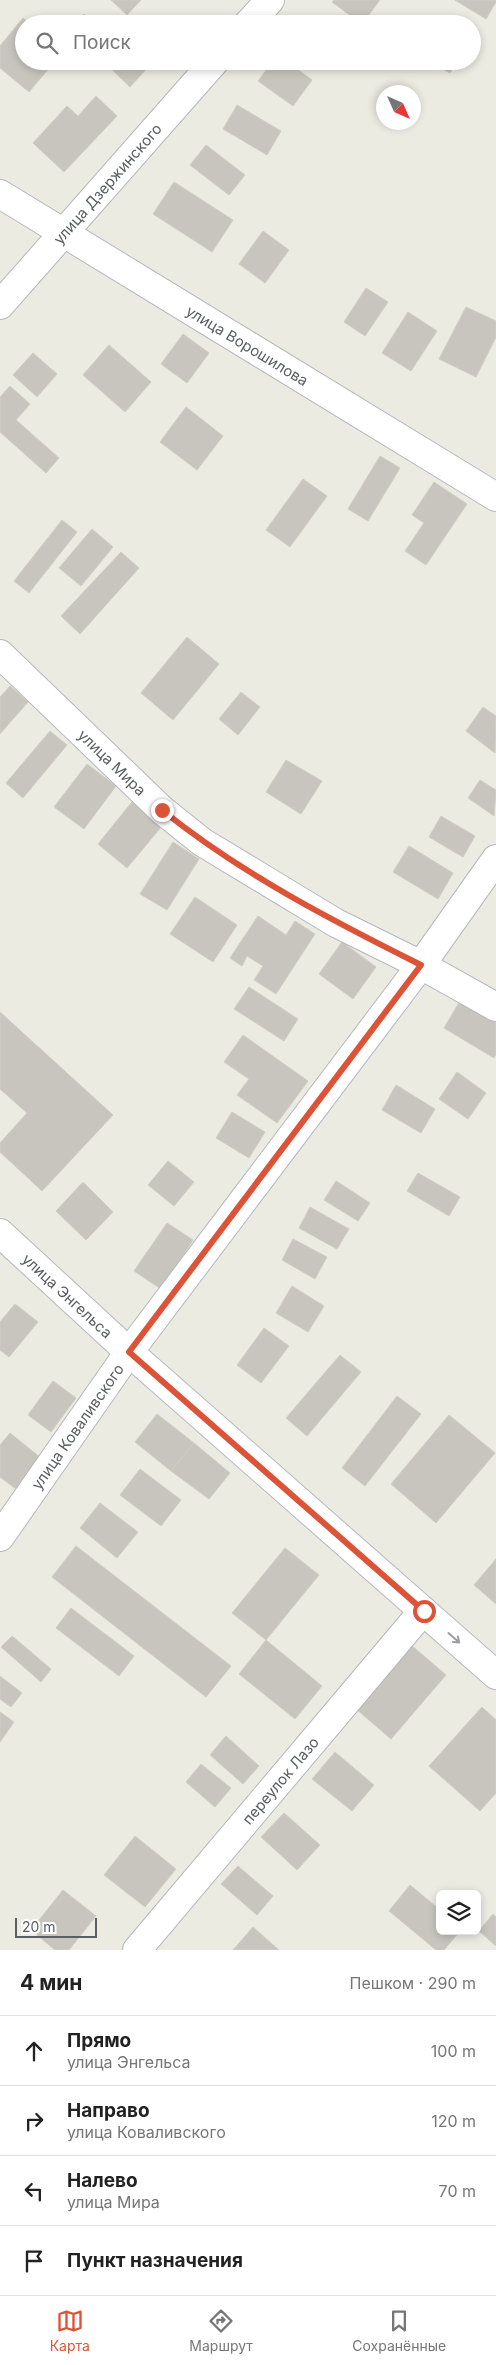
<!DOCTYPE html>
<html lang="ru">
<head>
<meta charset="utf-8">
<style>
	body { margin:0; font-family:Inter,sans-serif; background:#f2f2f2; color:#222 }
	.controls { position:absolute; right:15px; bottom:15px; display:grid; overflow:hidden; border-radius:8px; box-shadow:0 2px 8px #0003 }
	.controls button { width:45px; height:45px; display:grid; place-items:center; padding:0; border:0; border-bottom:1px solid #e0e0e0; background:#fff; color:#222; font:25px sans-serif }
	.compass { position:absolute; left:376px; top:85px; width:45px; height:45px; border-radius:50%; background:#fff; box-shadow:0 2px 8px #0003; rotate:135deg }
	.scale { position:absolute; left:15px; bottom:12px; width:82px; box-sizing:border-box; padding-left:5px; border:2px solid #5a5d62; border-top:0; font-size:14px; line-height:18px; white-space:nowrap; color:#5a5d62; -webkit-text-stroke:4px #fff; paint-order:stroke }
	.stop { position:absolute; width:15px; height:15px; margin:-11px; border:4px solid #dd5337; border-radius:50%; background:#fff }
	.stop.end { background:#dd5337; border-color:#fff; box-shadow:0 1px 5px #0008 }
	.list { margin:0; padding:0; list-style:none }
	h2 { display:flex; justify-content:space-between; align-items:center; height:65px; margin:0; padding:0 20px; font-size:21px }
	h2 small { font-size:16px; font-weight:400; color:#767676 }
	.list li { display:grid; grid-template-columns:32px 1fr auto; gap:15px; align-items:center; box-sizing:border-box; height:70px; padding:0 20px; border-top:1px solid #e0e0e0 }
	.list b { display:block; font-size:19px; white-space:nowrap }
	.list p { margin:0; font-size:16px; white-space:nowrap; color:#767676 }
	.list em { font-size:16px; font-style:normal; color:#767676 }
	.icon { flex:none; width:28px; height:28px; fill:none; stroke:currentColor; stroke-width:2; stroke-linecap:round; stroke-linejoin:round }
	.map { position:relative; flex:none; width:496px; height:1950px; overflow:hidden }
	.search { position:absolute; background:#fff; box-shadow:0 2px 8px #0003; left:15px; right:15px; top:15px; height:55px; display:flex; align-items:center; gap:12px; box-sizing:border-box; padding:0 18px; border-radius:28px; color:#767676; font-size:19px }
	.sheet { height:345px; background:#fff }
	nav { display:flex; justify-content:space-around; align-items:center; box-sizing:border-box; height:70px; border-top:1px solid #e0e0e0; background:#fff; font-size:14px; color:#767676 }
	nav a { display:grid; justify-items:center; gap:2px }
	nav .on { color:#dd5337 }
	.map>svg:first-child { display:block }
</style>
</head>
<body>
<div class="map">
<svg width="496" height="1950" viewBox="0 0 496 1950">
	<rect width="100%" height="100%" fill="#ecebe2"/>
	<g fill="#c8c5bf" stroke="#d0cdc1">
		<path d="M 111,0 L 141,0 L 127,15 Z"/>
		<path d="M 334,0 L 380,0 L 362,24 L 332,2 Z"/>
		<path d="M 455,0 L 496,0 L 496,2 L 486,19 Z"/>
		<path d="M 84,14 L 94,24 L 74,24 Z"/>
		<path d="M 438,16 L 451,24 L 434,24 Z"/>
		<path d="M 23,18 L 30,24 L 24,24 L 24,61 L 55,61 L 29,92 L 0,68 L 0,46 Z"/>
		<path d="M 103,61 L 149,61 L 151,64 L 130,87 Z"/>
		<path d="M 273,61 L 286,61 L 312,80 L 293,106 L 258,81 Z"/>
		<path d="M 428,61 L 457,61 L 450,73 Z"/>
		<path d="M 96,96 L 117,116 L 64,172 L 33,143 L 67,106 L 78,116 Z"/>
		<path d="M 237,105 L 281,131 L 267,155 L 223,129 Z"/>
		<path d="M 206,145 L 245,175 L 229,195 L 190,165 Z"/>
		<path d="M 174,182 L 233,220 L 212,252 L 153,214 Z"/>
		<path d="M 263,231 L 289,250 L 265,283 L 239,264 Z"/>
		<path d="M 366,288 L 388,302 L 365,336 L 344,322 Z"/>
		<path d="M 466,307 L 496,321 L 496,337 L 476,377 L 439,359 Z"/>
		<path d="M 408,312 L 437,331 L 411,371 L 382,353 Z"/>
		<path d="M 183,334 L 209,353 L 187,383 L 161,364 Z"/>
		<path d="M 109,345 L 151,382 L 125,412 L 83,375 Z"/>
		<path d="M 33,353 L 57,374 L 37,397 L 13,375 Z"/>
		<path d="M 10,386 L 30,404 L 16,420 L 59,458 L 46,473 L 0,432 L 0,397 Z"/>
		<path d="M 186,407 L 223,436 L 197,470 L 160,442 Z"/>
		<path d="M 380,456 L 400,468 L 368,521 L 348,509 Z"/>
		<path d="M 303,479 L 327,496 L 290,547 L 266,530 Z"/>
		<path d="M 434,482 L 467,504 L 426,565 L 405,551 L 424,523 L 412,515 Z"/>
		<path d="M 62,520 L 77,532 L 29,593 L 14,581 Z"/>
		<path d="M 92,529 L 113,547 L 81,586 L 59,568 Z"/>
		<path d="M 121,552 L 139,568 L 80,634 L 61,616 Z"/>
		<path d="M 187,637 L 219,664 L 173,720 L 141,693 Z"/>
		<path d="M 10,686 L 28,702 L 0,734 L 0,697 Z"/>
		<path d="M 241,692 L 260,707 L 238,735 L 219,719 Z"/>
		<path d="M 483,707 L 496,716 L 495,753 L 466,731 Z"/>
		<path d="M 50,731 L 67,745 L 23,798 L 6,783 Z"/>
		<path d="M 286,760 L 322,781 L 301,814 L 266,792 Z"/>
		<path d="M 87,764 L 116,786 L 84,829 L 54,807 Z"/>
		<path d="M 480,780 L 496,790 L 494,816 L 468,798 Z"/>
		<path d="M 132,802 L 162,826 L 127,868 L 98,844 Z"/>
		<path d="M 441,816 L 475,836 L 463,857 L 429,837 Z"/>
		<path d="M 173,842 L 199,859 L 167,910 L 140,894 Z"/>
		<path d="M 409,846 L 453,873 L 438,899 L 393,872 Z"/>
		<path d="M 195,897 L 237,925 L 213,962 L 170,934 Z"/>
		<path d="M 258,916 L 286,935 L 295,921 L 315,934 L 276,994 L 254,980 L 263,966 L 247,956 L 242,966 L 230,958 Z"/>
		<path d="M 342,942 L 376,967 L 353,999 L 319,974 Z"/>
		<path d="M 249,987 L 298,1019 L 284,1041 L 234,1009 Z"/>
		<path d="M 460,1001 L 496,1023 L 496,1054 L 494,1058 L 444,1028 Z"/>
		<path d="M 0,1012 L 113,1115 L 42,1191 L 0,1152 L 0,1143 L 27,1113 L 0,1089 Z"/>
		<path d="M 243,1035 L 308,1081 L 277,1123 L 237,1095 L 249,1079 L 224,1062 Z"/>
		<path d="M 457,1072 L 486,1093 L 468,1119 L 439,1099 Z"/>
		<path d="M 396,1085 L 435,1109 L 421,1133 L 382,1110 Z"/>
		<path d="M 232,1112 L 265,1132 L 249,1158 L 216,1138 Z"/>
		<path d="M 168,1161 L 194,1182 L 174,1206 L 148,1185 Z"/>
		<path d="M 418,1173 L 460,1197 L 449,1216 L 407,1191 Z"/>
		<path d="M 336,1181 L 370,1203 L 358,1221 L 324,1200 Z"/>
		<path d="M 83,1182 L 113,1212 L 86,1240 L 56,1211 Z"/>
		<path d="M 310,1207 L 349,1229 L 337,1249 L 299,1228 Z"/>
		<path d="M 167,1223 L 193,1240 L 161,1289 L 134,1271 Z"/>
		<path d="M 293,1239 L 327,1257 L 315,1279 L 282,1260 Z"/>
		<path d="M 292,1286 L 324,1306 L 308,1332 L 276,1313 Z"/>
		<path d="M 15,1304 L 38,1322 L 9,1357 L 0,1350 L 0,1322 Z"/>
		<path d="M 264,1328 L 289,1346 L 261,1383 L 237,1365 Z"/>
		<path d="M 340,1355 L 361,1372 L 307,1436 L 286,1418 Z"/>
		<path d="M 53,1381 L 76,1398 L 51,1432 L 28,1415 Z"/>
		<path d="M 397,1396 L 421,1414 L 365,1486 L 342,1468 Z"/>
		<path d="M 157,1414 L 194,1443 L 171,1471 L 135,1442 Z"/>
		<path d="M 449,1415 L 495,1453 L 436,1523 L 391,1484 Z"/>
		<path d="M 10,1433 L 41,1458 L 16,1489 L 0,1477 L 0,1445 Z"/>
		<path d="M 194,1443 L 230,1473 L 209,1499 L 171,1471 Z"/>
		<path d="M 140,1469 L 181,1500 L 161,1526 L 120,1495 Z"/>
		<path d="M 100,1503 L 138,1532 L 117,1558 L 80,1528 Z"/>
		<path d="M 76,1546 L 231,1666 L 206,1697 L 52,1577 Z"/>
		<path d="M 285,1548 L 319,1575 L 266,1640 L 232,1613 Z"/>
		<path d="M 496,1559 L 496,1604 L 474,1585 Z"/>
		<path d="M 71,1608 L 134,1656 L 119,1676 L 56,1628 Z"/>
		<path d="M 12,1636 L 51,1669 L 41,1682 L 1,1647 Z"/>
		<path d="M 266,1640 L 322,1686 L 295,1719 L 239,1674 Z"/>
		<path d="M 410,1644 L 446,1675 L 391,1739 L 355,1708 Z"/>
		<path d="M 0,1676 L 22,1693 L 11,1707 L 0,1699 Z"/>
		<path d="M 482,1707 L 496,1720 L 496,1793 L 480,1811 L 429,1766 Z"/>
		<path d="M 0,1712 L 14,1722 L 0,1742 Z"/>
		<path d="M 226,1736 L 259,1766 L 243,1784 L 210,1755 Z"/>
		<path d="M 335,1752 L 374,1785 L 352,1811 L 312,1779 Z"/>
		<path d="M 201,1764 L 231,1788 L 215,1807 L 186,1782 Z"/>
		<path d="M 284,1813 L 320,1845 L 297,1870 L 261,1837 Z"/>
		<path d="M 135,1836 L 176,1869 L 145,1907 L 104,1875 Z"/>
		<path d="M 238,1866 L 273,1896 L 257,1915 L 221,1884 Z"/>
		<path d="M 410,1885 L 440,1910 L 440,1931 L 460,1931 L 444,1950 L 436,1950 L 389,1911 Z"/>
		<path d="M 63,1890 L 96,1916 L 69,1950 L 55,1950 L 31,1930 Z"/>
		<path d="M 493,1914 L 496,1917 L 496,1946 L 479,1931 Z"/>
		<path d="M 253,1927 L 279,1950 L 233,1950 Z"/>
	</g>
	<g fill="none" stroke-linecap="round" stroke-linejoin="round">
		<g stroke="#b4b7bc" stroke-width="30">
			<g id="minor">
				<path d="M 248,24 L 270,0"/>
				<path id="s1" d="M 0,194 L 496,497"/>
				<path id="s2" d="M 0,305 L 215,61"/>
				<path id="s3" d="M 0,654 L 162,810 L 202,842 L 336,923 L 421,965 L 496,1007"/>
				<path id="s4" d="M 0,1537 L 129,1352 L 421,965 L 496,859"/>
				<path id="s5" d="M 137,1950 L 423,1611"/>
			</g>
		</g>
		<g stroke="#b5b8bd" stroke-width="30">
			<g id="secondary">
				<path id="s6" d="M 0,1233 L 129,1352 L 496,1675"/>
			</g>
		</g>
		<use href="#minor" stroke="#fff" stroke-width="28"/>
		<use href="#secondary" stroke="#fff" stroke-width="28"/>
	</g>
	<defs><path id="oneway-shaft" d="M-6 0H5M1.5-3L5.5 0L1.5 3" fill="none" stroke-width="1.6" stroke-linecap="round" stroke-linejoin="round" transform="scale(1.25)"/></defs>
	<use stroke="#9c9ea1" href="#oneway-shaft" transform="translate(454 1638) rotate(41)"/>
	<g fill="none" stroke-linecap="round" stroke-linejoin="round">
		<path stroke="#dd5337" stroke-width="6" d="M 162,810 C 240,873 331,920 421,965 L 129,1352 L 424,1611"/>
	</g>
	<g text-anchor="middle" dominant-baseline="central" stroke-width="4" stroke-linejoin="round" paint-order="stroke">
		<g font-size="15" fill="#5a5d62" stroke="#fff">
			<text stroke="none"><textPath href="#s2" startOffset="162">улица Дзержинского</textPath></text>
			<text stroke="none"><textPath href="#s1" startOffset="290">улица Ворошилова</textPath></text>
			<text stroke="none"><textPath href="#s3" startOffset="156">улица Мира</textPath></text>
			<text stroke="none"><textPath href="#s6" startOffset="92">улица Энгельса</textPath></text>
			<text stroke="none"><textPath href="#s4" startOffset="135">улица Коваливского</textPath></text>
			<text stroke="none"><textPath href="#s5" startOffset="222">переулок Лазо</textPath></text>
		</g>
	</g>
</svg>
<div class="controls">
<button><svg class="icon" aria-label="layers" viewBox="0 0 24 24"><path d="M12 4l9 5-9 5-9-5zM3 14l9 5 9-5"/></svg></button>
</div>
<svg class="compass" viewBox="-18 -18 36 36"><path d="M0-13l5 13h-10z" fill="#e53935"/><path d="M0 13l5-13h-10z" fill="#767676"/></svg>
<div class="scale">20 m</div>
<div class="stop" style="left:424px;top:1611px"></div>
<div class="stop end" style="left:162px;top:810px"></div>
<div class="search"><svg class="icon" aria-label="search" viewBox="0 0 24 24"><circle cx="10" cy="10" r="6"/><path d="M15 15l6 6"/></svg>Поиск</div>
</div>
<section class="sheet">
<h2>4 мин<small>Пешком · 290 m</small></h2>
<ul class="list">
<li><svg class="icon" aria-label="ahead" viewBox="0 0 24 24"><path d="M12 20V5M6 11l6-6 6 6"/></svg><div><b>Прямо</b><p>улица Энгельса</p></div><em>100 m</em></li>
<li><svg class="icon" aria-label="right" viewBox="0 0 24 24"><path d="M7 20v-9h11M14 6l5 5-5 5"/></svg><div><b>Направо</b><p>улица Коваливского</p></div><em>120 m</em></li>
<li><svg class="icon" aria-label="left" viewBox="0 0 24 24"><path d="M17 20v-9H6M10 6l-5 5 5 5"/></svg><div><b>Налево</b><p>улица Мира</p></div><em>70 m</em></li>
<li><svg class="icon" aria-label="arrive" viewBox="0 0 24 24"><path d="M6 21V4h12l-3 4 3 4H6"/></svg><div><b>Пункт назначения</b></div></li>
</ul>
</section>
<nav>
<a class="on"><svg class="icon" aria-label="map" viewBox="0 0 24 24"><path d="M3 6l6-2 6 2 6-2v14l-6 2-6-2-6 2zM9 4v14M15 6v14"/></svg>Карта</a>
<a><svg class="icon" aria-label="directions" viewBox="0 0 24 24"><path d="M12 3l9 9-9 9-9-9zM9 14v-3h6M13 9l2 2-2 2"/></svg>Маршрут</a>
<a><svg class="icon" aria-label="saved" viewBox="0 0 24 24"><path d="M7 4h10v16l-5-4-5 4z"/></svg>Сохранённые</a>
</nav>
</body>
</html>
